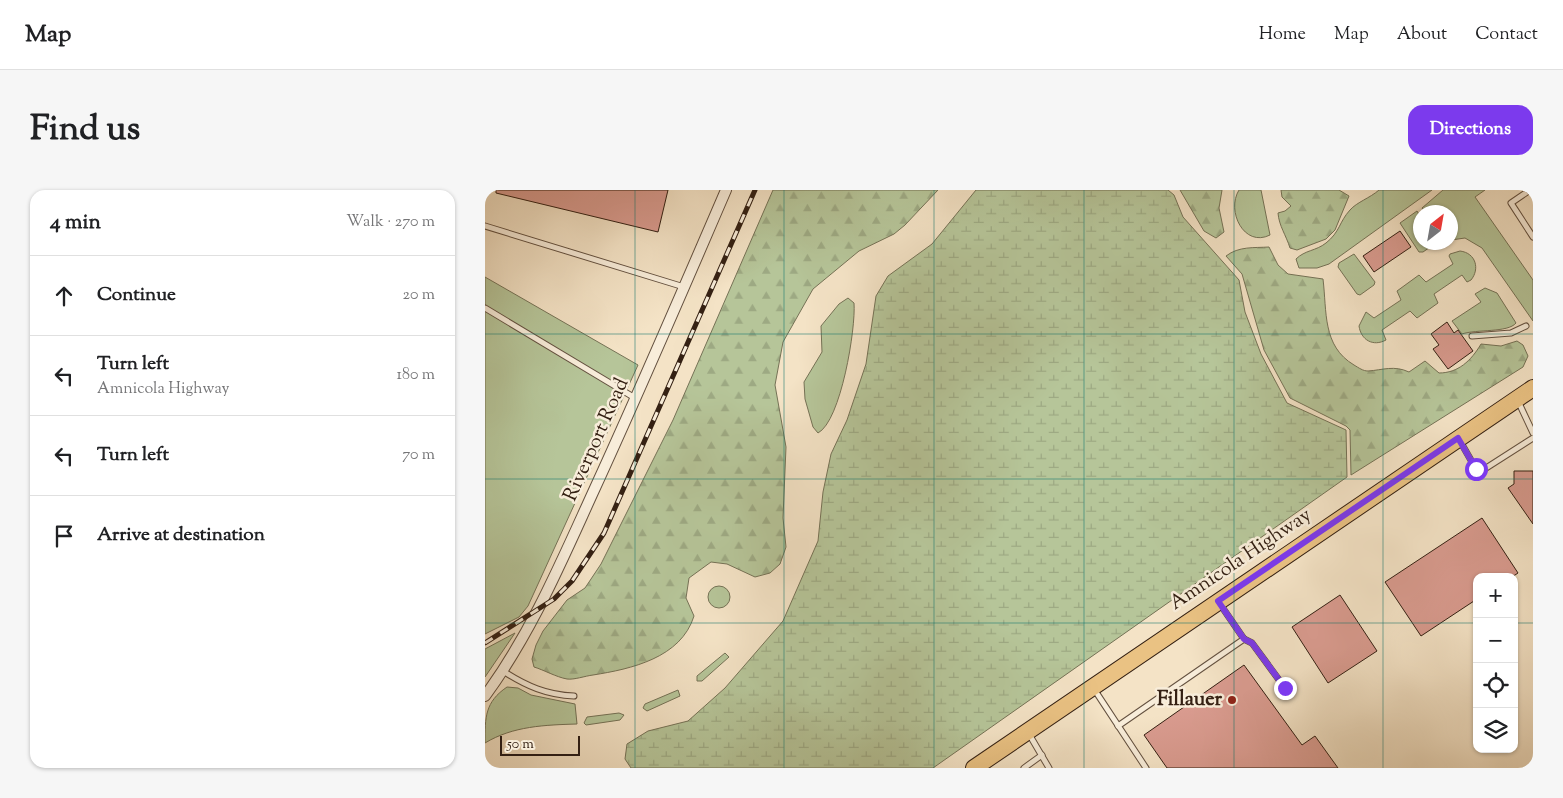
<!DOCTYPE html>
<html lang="en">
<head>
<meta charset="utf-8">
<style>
	body { margin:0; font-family:"Sorts Mill Goudy",serif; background:#f6f6f6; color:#202124 }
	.controls { position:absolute; right:15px; bottom:15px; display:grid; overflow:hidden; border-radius:10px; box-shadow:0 1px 4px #0004 }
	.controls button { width:45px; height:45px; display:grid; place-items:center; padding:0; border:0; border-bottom:1px solid #e0e0e0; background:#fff; color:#202124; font:25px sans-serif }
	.compass { position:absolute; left:928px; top:15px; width:45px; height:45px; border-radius:50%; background:#fff; box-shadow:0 1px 4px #0004; rotate:31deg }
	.scale { position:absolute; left:15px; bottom:12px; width:80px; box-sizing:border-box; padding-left:5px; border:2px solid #342013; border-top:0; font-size:14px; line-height:18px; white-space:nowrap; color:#342013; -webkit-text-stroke:4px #f8edda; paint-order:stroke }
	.stop { position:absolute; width:15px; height:15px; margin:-11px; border:4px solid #7c3aed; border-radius:50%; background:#fff }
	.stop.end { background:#7c3aed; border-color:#fff; box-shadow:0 1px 5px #0008 }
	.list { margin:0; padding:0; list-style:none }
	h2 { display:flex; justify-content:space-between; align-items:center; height:65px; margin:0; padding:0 20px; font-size:21px }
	h2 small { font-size:16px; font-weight:400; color:#757577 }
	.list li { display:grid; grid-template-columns:32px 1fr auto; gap:15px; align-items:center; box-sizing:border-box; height:80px; padding:0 20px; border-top:1px solid #e0e0e0 }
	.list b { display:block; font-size:19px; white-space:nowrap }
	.list p { margin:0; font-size:16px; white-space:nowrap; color:#757577 }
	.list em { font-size:16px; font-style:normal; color:#757577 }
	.icon { flex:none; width:28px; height:28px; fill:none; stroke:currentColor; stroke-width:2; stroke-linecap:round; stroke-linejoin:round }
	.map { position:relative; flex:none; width:1048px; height:578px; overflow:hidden; border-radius:15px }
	header { display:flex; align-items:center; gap:30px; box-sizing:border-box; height:70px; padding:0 25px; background:#fff; border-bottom:1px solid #e0e0e0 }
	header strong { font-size:24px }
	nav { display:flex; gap:28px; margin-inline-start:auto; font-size:18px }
	.intro { display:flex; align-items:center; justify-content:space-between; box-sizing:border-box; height:120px; padding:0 30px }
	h1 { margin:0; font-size:35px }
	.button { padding:12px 22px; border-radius:15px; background:#7c3aed; color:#fff; font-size:18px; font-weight:700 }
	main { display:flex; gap:30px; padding:0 30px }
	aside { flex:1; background:#fff; border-radius:15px; box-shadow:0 1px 4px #0004 }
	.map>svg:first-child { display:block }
</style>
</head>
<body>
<header>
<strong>Map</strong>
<nav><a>Home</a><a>Map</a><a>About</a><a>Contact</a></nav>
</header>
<div class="intro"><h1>Find us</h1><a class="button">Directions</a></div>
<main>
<aside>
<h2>4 min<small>Walk · 270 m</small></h2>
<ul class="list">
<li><svg class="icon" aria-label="ahead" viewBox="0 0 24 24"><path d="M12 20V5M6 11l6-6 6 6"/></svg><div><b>Continue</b></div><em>20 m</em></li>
<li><svg class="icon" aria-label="left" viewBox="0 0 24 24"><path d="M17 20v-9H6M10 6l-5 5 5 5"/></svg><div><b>Turn left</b><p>Amnicola Highway</p></div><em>180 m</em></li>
<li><svg class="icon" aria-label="left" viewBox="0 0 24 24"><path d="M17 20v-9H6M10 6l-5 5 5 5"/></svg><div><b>Turn left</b></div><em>70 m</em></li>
<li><svg class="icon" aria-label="arrive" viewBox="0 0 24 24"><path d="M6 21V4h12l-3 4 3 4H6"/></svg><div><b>Arrive at destination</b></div></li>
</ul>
</aside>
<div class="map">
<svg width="1048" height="578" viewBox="0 0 1048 578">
	<defs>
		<pattern id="forest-firs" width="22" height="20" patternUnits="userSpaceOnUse" patternTransform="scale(1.25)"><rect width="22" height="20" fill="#b6c599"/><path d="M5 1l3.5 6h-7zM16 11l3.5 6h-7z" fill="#9da983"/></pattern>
		<pattern id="wetland-marsh" width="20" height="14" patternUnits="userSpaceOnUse" patternTransform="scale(1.25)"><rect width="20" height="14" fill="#b6c599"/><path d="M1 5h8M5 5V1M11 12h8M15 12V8" fill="none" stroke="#9da983"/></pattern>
	</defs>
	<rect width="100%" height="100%" fill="#f4e3c6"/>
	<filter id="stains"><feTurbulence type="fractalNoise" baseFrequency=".004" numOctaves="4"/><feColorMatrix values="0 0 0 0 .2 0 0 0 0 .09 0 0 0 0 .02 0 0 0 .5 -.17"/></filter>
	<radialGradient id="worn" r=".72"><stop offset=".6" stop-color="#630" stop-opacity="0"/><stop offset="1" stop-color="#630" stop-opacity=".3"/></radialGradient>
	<g fill="#b6c599" stroke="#757256">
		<path d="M 754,0 L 776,0 L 785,45 C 759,58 741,21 754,0 Z"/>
		<path d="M 894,0 L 947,0 L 844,74 L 832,78 L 814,78 L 811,69 C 820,60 831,61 841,53 C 855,42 854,32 865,20 C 872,12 885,8 894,0 Z"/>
		<path d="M 958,0 L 1000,0 L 990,7 L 1048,90 L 1048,131 L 997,58 L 980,48 L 966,50 L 966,22 L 939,21 L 937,18 Z"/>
		<path d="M 932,21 L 935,26 L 936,52 L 951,53 L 938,62 L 934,62 L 915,33 Z"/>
		<path d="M 975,61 C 991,63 995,79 986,90 L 982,92 L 977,85 L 949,104 L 953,113 L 932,128 L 925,121 L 897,140 L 901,150 C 888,157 876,150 874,136 L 881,122 L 889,128 L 916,110 L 912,101 L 934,85 L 941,92 L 968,74 L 964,66 L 965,64 Z"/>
		<path d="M 869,64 L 890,92 L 889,95 L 875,105 L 872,104 L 853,77 L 854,73 Z"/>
		<path d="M 0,87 L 153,175 L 43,416 L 34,427 L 0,444 Z"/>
		<path d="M 1000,98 L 1012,103 L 1031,133 C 1023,143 991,139 977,144 L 967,131 L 996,112 L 990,104 Z"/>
		<path d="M 363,108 L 369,113 C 371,138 356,231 333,243 L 328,237 L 320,209 L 319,192 L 337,162 L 336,136 L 354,114 Z"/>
		<circle cx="234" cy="407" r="11"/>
		<path d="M 30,443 L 0,487 L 0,459 Z"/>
		<path d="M 240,463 L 244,467 L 217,491 L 212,491 L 212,486 Z"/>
		<path d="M 22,497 L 33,498 L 46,505 L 90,514 L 92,534 C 60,535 28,536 0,553 C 0,527 0,512 22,497 Z"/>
		<path d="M 193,500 L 195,506 L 162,521 L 158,518 L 160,514 Z"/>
		<path d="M 134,523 L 139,525 L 135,530 L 101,535 L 99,533 L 102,527 Z"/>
	</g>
	<g fill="url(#forest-firs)" stroke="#757256">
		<path d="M 288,0 L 453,0 L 420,35 L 409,44 L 374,61 L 328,99 L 298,152 L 290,195 L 301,257 L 298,328 L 301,357 L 295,374 L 285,383 L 270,387 L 242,374 L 226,372 L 204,388 L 201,408 L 209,426 C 196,468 146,479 108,485 C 100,486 89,490 82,489 C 71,487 59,480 49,477 L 47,469 L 51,455 L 58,441 L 82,410 L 100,398 L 116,374 L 188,230 Z"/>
		<path d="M 695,0 L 737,0 L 734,18 L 739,42 L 731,48 L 719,41 Z"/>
		<path d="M 796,0 L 854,0 L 864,6 L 850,40 L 841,49 L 812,60 L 805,58 C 801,45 794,36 793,23 L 800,21 L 806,16 L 797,7 Z"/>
		<path d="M 784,57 L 793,75 L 803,84 L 838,89 C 842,121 837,156 869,175 C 874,178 878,181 883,181 C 898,180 909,175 924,182 L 940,171 L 954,183 C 973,183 986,171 996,154 L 1016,156 L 1032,151 L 1038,155 L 1043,166 L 1038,177 L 866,285 L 865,240 L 861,236 L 805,208 L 779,160 L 757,84 L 741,66 C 754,56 769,58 784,57 Z"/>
	</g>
	<path fill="url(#wetland-marsh)" stroke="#757256" d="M 491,0 L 683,0 L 689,5 L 698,27 L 754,90 L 760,122 L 776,164 L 802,213 L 861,240 L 862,287 L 448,578 L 146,578 L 140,569 L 142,554 L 163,541 L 203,531 L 240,498 L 298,431 L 333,351 L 338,302 L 346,264 L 362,230 L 381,174 L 391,106 L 403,86 L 447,54 Z"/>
	<g fill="#d99b8f" stroke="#342013">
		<path d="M 11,0 L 183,0 L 173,42 L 11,3 Z"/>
		<path d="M 915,41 L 926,57 L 889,82 L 878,66 Z"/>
		<path d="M 962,132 L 969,143 L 973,140 L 988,161 L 963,179 L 948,159 L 954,155 L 946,144 Z"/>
		<path d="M 1029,281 L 1048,281 L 1048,334 L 1023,298 L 1029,294 Z"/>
		<path d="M 997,328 L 1033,383 L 1027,387 L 992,387 L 992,409 L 936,446 L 900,392 Z"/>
		<path d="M 855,405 L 892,461 L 843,493 L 807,437 Z"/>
		<path d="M 759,475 L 817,555 L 830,546 L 853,578 L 682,578 L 659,545 Z"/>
	</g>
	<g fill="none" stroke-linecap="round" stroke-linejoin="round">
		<g stroke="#645140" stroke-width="7">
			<g id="lane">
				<path d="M 1045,0 L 1026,13 L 1048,47"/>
				<path d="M 0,36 L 199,97"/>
				<path d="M 0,118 L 150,208"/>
				<path d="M 987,146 L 1026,143 L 1041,136"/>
				<path d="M 1033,211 L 1048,243"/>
				<path d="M 975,251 L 991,279 L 998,280 L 1048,248"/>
				<path d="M 759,449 L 767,453 L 800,498"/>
				<path d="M 18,481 C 41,496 62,505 89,506"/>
				<path d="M 609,499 L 661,578"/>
				<path d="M 633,536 L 759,449 L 735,414"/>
				<path d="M 544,544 L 564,578"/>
				<path d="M 539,578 L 557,565"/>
			</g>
		</g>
		<g stroke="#645140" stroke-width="12">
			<path id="street" d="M 0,506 C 47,442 77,370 110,298 C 155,200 198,100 241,0"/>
		</g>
		<g stroke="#342013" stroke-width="18">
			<path id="primary" d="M 489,578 L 1048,198"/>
		</g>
		<use href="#lane" stroke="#f8edda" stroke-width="5"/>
		<use href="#street" stroke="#f8edda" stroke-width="10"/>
		<use href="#primary" stroke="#eac283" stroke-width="16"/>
		<g stroke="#342013" stroke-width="5">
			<path id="rail" d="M 0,453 L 69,409 L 87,391 L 119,343 L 270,0"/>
		</g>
		<use href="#rail" stroke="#f8edda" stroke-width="3" stroke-dasharray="9" stroke-linecap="butt"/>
	</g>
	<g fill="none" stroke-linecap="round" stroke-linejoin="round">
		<path stroke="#7c3aed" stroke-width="6" d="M 800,498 L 767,453 L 759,449 L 733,411 L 973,248 L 991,279"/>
	</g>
	<path fill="none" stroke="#0f766e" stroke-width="1" stroke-opacity="0.55" d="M 150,0 L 150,578M 299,0 L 299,578M 449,0 L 449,578M 599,0 L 599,578M 749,0 L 749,578M 898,0 L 898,578M 0,144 L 1048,144M 0,289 L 1048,289M 0,433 L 992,433M 1029,433 L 1048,433"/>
	<circle fill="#8f2418" stroke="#f8edda" stroke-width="2" cx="747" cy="510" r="5"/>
	<g text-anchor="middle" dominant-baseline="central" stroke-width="5" stroke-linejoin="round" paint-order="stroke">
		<g font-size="20" fill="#342013" stroke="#f8edda">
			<text transform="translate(112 250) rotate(-66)">Riverport Road</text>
			<text transform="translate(756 370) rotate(-34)">Amnicola Highway</text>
		</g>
		<g font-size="20" font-weight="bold" fill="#342013" stroke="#f8edda" text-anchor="end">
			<text x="737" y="510">Fillauer</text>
		</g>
	</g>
	<rect width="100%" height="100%" filter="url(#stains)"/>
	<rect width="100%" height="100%" fill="url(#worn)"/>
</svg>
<div class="controls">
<button>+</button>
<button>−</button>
<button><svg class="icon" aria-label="locate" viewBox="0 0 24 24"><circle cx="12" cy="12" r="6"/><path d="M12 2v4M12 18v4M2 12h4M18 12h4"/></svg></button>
<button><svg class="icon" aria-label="layers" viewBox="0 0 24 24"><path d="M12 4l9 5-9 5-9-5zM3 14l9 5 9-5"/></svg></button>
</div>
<svg class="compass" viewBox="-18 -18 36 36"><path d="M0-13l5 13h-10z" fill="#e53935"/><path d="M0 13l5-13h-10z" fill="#757577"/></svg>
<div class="scale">50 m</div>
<div class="stop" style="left:991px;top:279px"></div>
<div class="stop end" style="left:800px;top:498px"></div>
</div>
</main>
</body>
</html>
